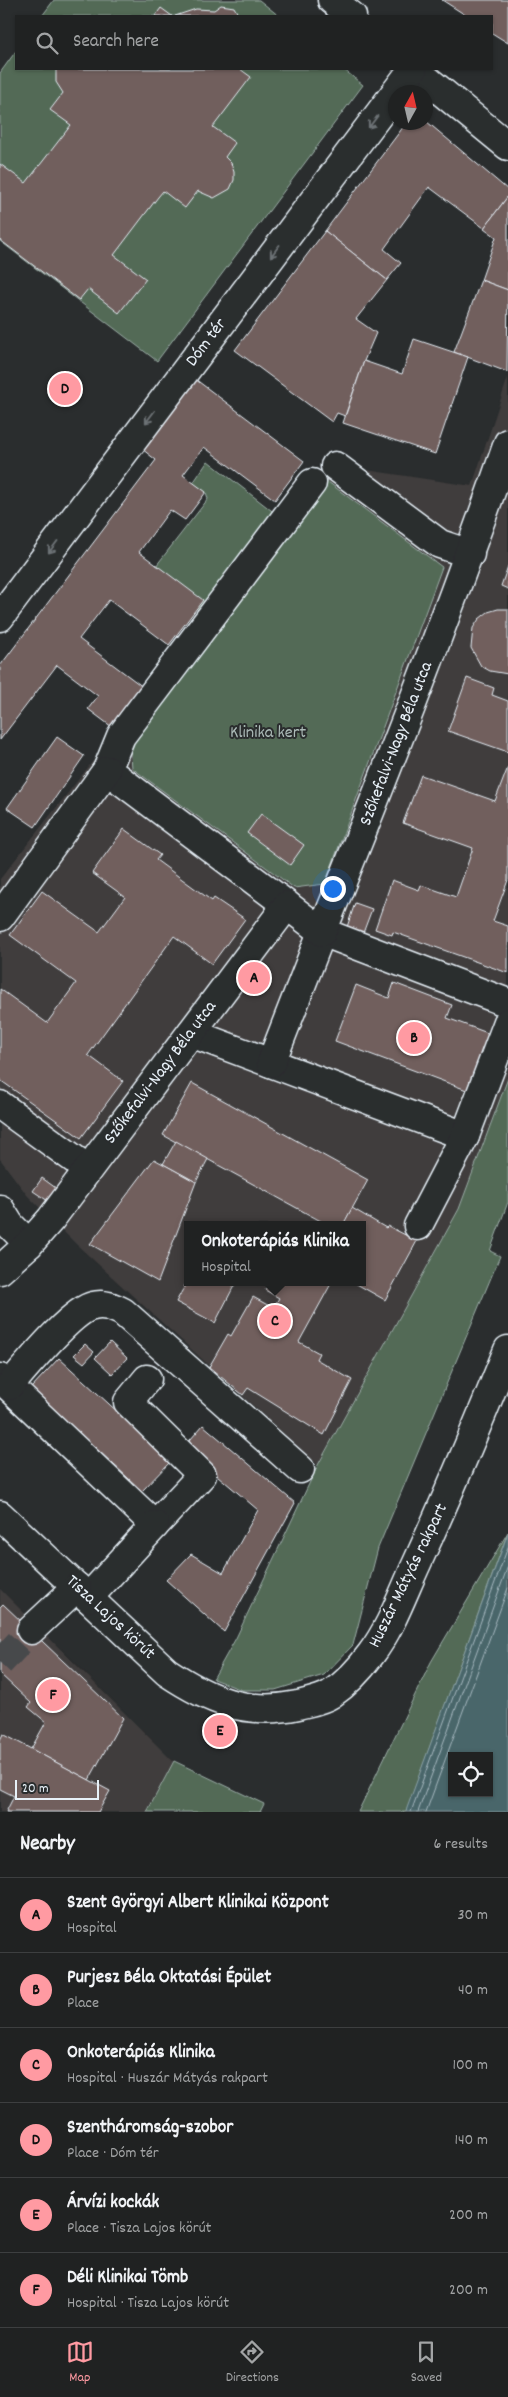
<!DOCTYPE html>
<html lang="en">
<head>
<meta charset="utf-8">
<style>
	body { margin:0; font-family:Dekko,sans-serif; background:#2d2f2f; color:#f1f3f6 }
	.controls { position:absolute; right:15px; bottom:15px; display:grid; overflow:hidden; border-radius:0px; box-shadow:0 1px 4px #0004 }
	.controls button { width:45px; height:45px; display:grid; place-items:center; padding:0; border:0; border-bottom:1px solid #3d3f40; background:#202222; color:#f1f3f6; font:25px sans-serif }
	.compass { position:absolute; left:388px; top:85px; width:45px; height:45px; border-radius:50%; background:#202222; box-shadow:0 1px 4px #0004; rotate:8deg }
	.scale { position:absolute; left:15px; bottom:12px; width:84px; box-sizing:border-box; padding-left:5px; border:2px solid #e8f1f8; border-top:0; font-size:14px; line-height:18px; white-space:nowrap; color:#e8f1f8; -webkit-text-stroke:4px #2a2d2e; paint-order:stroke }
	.you { position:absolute; left:332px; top:888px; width:18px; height:18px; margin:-12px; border:4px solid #fff; border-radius:50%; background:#1a73e8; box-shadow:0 0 0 8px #1a73e833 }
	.badge { display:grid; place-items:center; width:32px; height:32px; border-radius:50%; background:#ff9aa2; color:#111; font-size:16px; font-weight:700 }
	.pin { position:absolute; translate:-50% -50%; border:2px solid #fff; box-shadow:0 1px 5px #0006 }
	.popup { position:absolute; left:184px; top:1221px; width:182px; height:65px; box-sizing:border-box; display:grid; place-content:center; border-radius:0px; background:#202222; filter:drop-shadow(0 1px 4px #0005); font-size:16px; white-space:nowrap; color:#a2a4a5 }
	.popup b { font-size:19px; color:#f1f3f6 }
	.popup::after { content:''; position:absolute; left:50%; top:100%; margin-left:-10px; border:10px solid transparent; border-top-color:#202222 }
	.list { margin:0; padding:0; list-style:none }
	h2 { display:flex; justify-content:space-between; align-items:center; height:65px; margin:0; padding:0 20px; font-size:21px }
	h2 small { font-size:16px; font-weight:400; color:#a2a4a5 }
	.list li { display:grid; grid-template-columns:32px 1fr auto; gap:15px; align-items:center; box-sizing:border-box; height:75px; padding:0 20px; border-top:1px solid #3d3f40 }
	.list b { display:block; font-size:19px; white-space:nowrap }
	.list p { margin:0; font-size:16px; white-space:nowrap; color:#a2a4a5 }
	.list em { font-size:16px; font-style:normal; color:#a2a4a5 }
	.icon { flex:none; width:28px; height:28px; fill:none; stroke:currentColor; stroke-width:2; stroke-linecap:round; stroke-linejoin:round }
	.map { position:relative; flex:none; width:508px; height:1812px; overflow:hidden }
	.search { position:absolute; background:#202222; box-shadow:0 1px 4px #0004; left:15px; right:15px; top:15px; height:55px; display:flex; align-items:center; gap:12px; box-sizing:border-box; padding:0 18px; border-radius:0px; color:#a2a4a5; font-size:19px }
	.sheet { height:515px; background:#202222 }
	nav { display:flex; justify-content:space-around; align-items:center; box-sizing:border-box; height:70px; border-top:1px solid #3d3f40; background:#202222; font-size:14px; color:#a2a4a5 }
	nav a { display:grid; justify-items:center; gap:2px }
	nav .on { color:#ff9aa2 }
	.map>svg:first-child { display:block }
</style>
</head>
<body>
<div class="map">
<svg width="508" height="1812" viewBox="0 0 508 1812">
	<rect width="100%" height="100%" fill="#2a2d2e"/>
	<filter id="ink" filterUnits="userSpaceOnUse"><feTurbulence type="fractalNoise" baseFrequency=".02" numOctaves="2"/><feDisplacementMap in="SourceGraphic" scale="10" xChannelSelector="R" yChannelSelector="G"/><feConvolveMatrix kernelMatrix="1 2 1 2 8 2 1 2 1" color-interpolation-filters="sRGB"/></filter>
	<g filter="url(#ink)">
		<g fill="#3f3c3c" fill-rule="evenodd">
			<path d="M 508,377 L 508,1078 L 459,1209 L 318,1465 L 77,1245 L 27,1195 L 0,1159 L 0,879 L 327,464 L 472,486 ZM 188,1225 L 362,1225 L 362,1282 L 188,1282 Z"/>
			<path d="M 0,1589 L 213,1801 L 208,1812 L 0,1812 Z"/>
		</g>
		<g fill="#526a57" stroke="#9daea8">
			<path d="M 54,0 L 259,0 L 279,16 L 42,16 Z"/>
			<path d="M 16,51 L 16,69 L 343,69 L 363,85 L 157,361 L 0,241 L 0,73 Z"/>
			<path d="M 208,461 L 276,514 L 201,612 L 149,575 L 208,499 L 206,492 L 193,483 Z"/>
			<path d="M 324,479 L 442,567 L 325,884 L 294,888 L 132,768 L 130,743 Z"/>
			<path d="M 508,1078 L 508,1202 L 490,1251 L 500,1256 L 378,1548 L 353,1645 L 324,1675 L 275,1690 L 242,1690 L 213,1679 L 236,1638 L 318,1465 L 459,1209 Z"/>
			<path d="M 508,1532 L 406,1812 L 358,1812 L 431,1662 Z"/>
			<path d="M 174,1761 L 264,1804 L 260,1812 L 147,1812 Z"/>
		</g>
		<path fill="#48666b" stroke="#889ea3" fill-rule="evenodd" d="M 508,1533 L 508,1812 L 406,1812 L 407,1808 ZM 452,1756 L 489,1756 L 489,1793 L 452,1793 Z"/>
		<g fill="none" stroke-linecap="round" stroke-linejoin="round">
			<g stroke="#a8b9c0" stroke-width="1">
				<path d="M 411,1812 L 508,1547"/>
				<path d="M 418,1812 L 508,1566"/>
				<path d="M 426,1812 L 508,1588"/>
			</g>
		</g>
		<g fill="#715e5d" stroke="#e8f1f8">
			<path d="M 442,0 L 508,0 L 508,43 L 492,33 L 492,16 L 467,16 Z"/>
			<path d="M 221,5 L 234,7 L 239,16 L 175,16 L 196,9 L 214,10 Z"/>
			<path d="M 161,8 L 172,16 L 155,16 Z"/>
			<path d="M 56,69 L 240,69 L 251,77 L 213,127 L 235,143 L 225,157 L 231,163 L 234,172 L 234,180 L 230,189 L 214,198 L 198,191 L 185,208 L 163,191 L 158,197 L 114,255 L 146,279 L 119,313 L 88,289 L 79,300 L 0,240 L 0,164 L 26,183 L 71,125 L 50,110 L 63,93 L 56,82 Z"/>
			<path d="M 426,121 L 508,190 L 508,196 L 484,228 L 429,187 L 384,249 L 401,263 L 387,280 L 325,231 L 407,122 Z"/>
			<path d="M 508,196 L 508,290 L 481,280 L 496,237 L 484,228 Z"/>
			<path d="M 325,231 L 387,280 L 356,319 L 376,333 L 364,361 L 345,416 L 337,413 L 332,422 L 235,350 Z"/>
			<path d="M 481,280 L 508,290 L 507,372 L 454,352 Z"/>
			<path d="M 414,339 L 468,357 L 435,454 L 343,423 L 364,361 L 402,374 Z"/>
			<path d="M 195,379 L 304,461 L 275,500 L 204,447 L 183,475 L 206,492 L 185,520 L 170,510 L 139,552 L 203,600 L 169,645 L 109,600 L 79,639 L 143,687 L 112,727 L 88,709 L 98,696 L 57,665 L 0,740 L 0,666 L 156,460 L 142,449 Z"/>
			<path d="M 508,566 L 508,589 L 501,586 Z"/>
			<path d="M 498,609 L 508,609 L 508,674 L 490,671 L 481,666 L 471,648 L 473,628 L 479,619 L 488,612 Z"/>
			<path d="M 467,678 L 494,688 L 492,695 L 508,701 L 508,752 L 448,731 Z"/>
			<path d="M 57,737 L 84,756 L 35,827 L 7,808 Z"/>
			<path d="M 508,767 L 508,880 L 493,921 L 508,926 L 508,973 L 393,932 L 392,935 L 375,929 L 392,880 L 419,890 L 421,885 L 456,897 L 473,848 L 403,823 L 421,775 L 495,801 Z"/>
			<path d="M 261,814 L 304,845 L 290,865 L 247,833 Z"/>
			<path d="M 124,829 L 160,855 L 156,860 L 212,901 L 214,898 L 245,919 L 212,964 L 174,936 L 88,1055 L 123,1081 L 81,1138 L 0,1080 L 0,989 L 47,1023 L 76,983 L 10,935 L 42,891 L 99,932 L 125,897 L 92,873 Z"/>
			<path d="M 355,903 L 372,909 L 363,933 L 347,927 Z"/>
			<path d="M 394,983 L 452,1005 L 447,1018 L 493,1035 L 472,1092 L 335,1041 L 356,985 L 389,998 Z"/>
			<path d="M 192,1083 L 368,1180 L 343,1225 L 328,1225 L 163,1135 Z"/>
			<path d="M 176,1141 L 208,1159 L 196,1182 L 163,1164 Z"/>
			<path d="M 154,1159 L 196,1182 L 158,1282 L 90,1244 Z"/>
			<path d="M 42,1178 L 60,1191 L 51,1203 L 33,1191 Z"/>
			<path d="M 352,1208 L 386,1228 L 388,1226 L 417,1241 L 385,1300 L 353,1282 L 362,1282 L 362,1225 L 343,1225 Z"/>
			<path d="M 188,1280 L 188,1282 L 236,1282 L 215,1323 L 176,1302 Z"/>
			<path d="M 270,1282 L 332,1282 L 299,1342 L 319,1353 L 316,1359 L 352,1380 L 324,1435 L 248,1388 L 243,1395 L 209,1367 L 228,1334 L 231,1336 L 253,1297 L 273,1308 L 279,1298 L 265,1290 Z"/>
			<path d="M 110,1342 L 127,1358 L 112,1374 L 95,1358 Z"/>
			<path d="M 85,1344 L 94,1352 L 84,1363 L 74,1355 Z"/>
			<path d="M 59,1358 L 171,1461 L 142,1491 L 31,1388 Z"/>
			<path d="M 203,1425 L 295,1503 L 224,1632 L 166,1580 L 191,1554 L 223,1573 L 258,1510 L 184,1447 Z"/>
			<path d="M 3,1604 L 123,1718 L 89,1780 L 31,1749 L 46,1722 L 28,1707 L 31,1703 L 0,1674 L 0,1607 Z"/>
			<path d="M 3,1734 L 110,1791 L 98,1812 L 6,1812 L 14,1796 L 0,1789 L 0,1740 Z"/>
		</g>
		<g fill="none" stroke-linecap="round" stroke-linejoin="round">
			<path stroke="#464a4c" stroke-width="28" stroke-dasharray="28 14" stroke-linecap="butt" d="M 0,1663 L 31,1630"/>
			<g stroke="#e8f1f8" stroke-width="31">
				<g id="minor">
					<path d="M 332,0 L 352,16"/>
					<path d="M 414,69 L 508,146"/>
					<path d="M 335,466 L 440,544 L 470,554"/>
					<path d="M 0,617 L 413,69"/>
					<path d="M 287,905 L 107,770 L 121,736 L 312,483"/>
					<path d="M 0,917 L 107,770"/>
					<path d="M 191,1033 L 465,1136"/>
					<path d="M 271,1063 L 322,932 L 508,1003"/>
					<path d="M 0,1105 L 88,1169"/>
					<path d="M 0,1209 L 10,1225 L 29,1244"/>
					<path d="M 418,1226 L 465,1136 L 508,1022"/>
					<path d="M 0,1270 L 29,1244 L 51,1219 L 287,905 L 322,932 C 387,770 451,608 508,443"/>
					<path d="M 0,1378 L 155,1525 L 202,1475 L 128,1402 L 147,1379"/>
					<path d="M 9,1386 C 25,1368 72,1310 93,1306 C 104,1303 113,1307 123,1312 L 300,1469"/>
					<path d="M 0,1515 L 167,1672 C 209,1700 246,1716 298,1705 C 309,1702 322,1700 331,1694 C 346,1684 360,1669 371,1654 C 391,1628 403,1593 417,1563 C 449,1493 479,1422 508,1350"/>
					<path d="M 88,1598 L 155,1525"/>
					<path d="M 31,1630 L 77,1587"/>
				</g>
			</g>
			<use href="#minor" stroke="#2a2d2e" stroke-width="28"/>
		</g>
		<defs><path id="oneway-shaft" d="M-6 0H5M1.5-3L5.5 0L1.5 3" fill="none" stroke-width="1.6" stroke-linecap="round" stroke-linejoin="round" transform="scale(1.25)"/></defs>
		<g stroke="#6c7275">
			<use href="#oneway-shaft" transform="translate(373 122) rotate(127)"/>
			<use href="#oneway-shaft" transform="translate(275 251) rotate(127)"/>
			<use href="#oneway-shaft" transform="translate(150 417) rotate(127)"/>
			<use href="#oneway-shaft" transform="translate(53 547) rotate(127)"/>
		</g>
	</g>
	<g text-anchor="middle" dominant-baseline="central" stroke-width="4" stroke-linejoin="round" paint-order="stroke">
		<g font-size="18" fill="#e8f1f8" stroke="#2a2d2e">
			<text transform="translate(207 343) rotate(-53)">Dóm tér</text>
			<text transform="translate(397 744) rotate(-69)">Szőkefalvi-Nagy Béla utca</text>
			<text transform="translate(161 1073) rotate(-53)">Szőkefalvi-Nagy Béla utca</text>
			<text transform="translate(409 1576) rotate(-64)">Huszár Mátyás rakpart</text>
			<text transform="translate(110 1618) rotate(43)">Tisza Lajos körút</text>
		</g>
		<g font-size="18" fill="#acbbb8" stroke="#2a2d2e">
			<text x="268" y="733">Klinika kert</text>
		</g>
	</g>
</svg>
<div class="controls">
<button><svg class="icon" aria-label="locate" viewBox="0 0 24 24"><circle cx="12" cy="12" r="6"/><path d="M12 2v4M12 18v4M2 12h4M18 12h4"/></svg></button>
</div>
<svg class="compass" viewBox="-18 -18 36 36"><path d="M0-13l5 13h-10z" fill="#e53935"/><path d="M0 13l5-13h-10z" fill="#a2a4a5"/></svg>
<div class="scale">20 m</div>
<div class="you"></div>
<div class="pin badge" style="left:254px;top:978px">A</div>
<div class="pin badge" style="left:414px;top:1038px">B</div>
<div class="pin badge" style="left:275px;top:1321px">C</div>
<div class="popup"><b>Onkoterápiás Klinika</b>Hospital</div>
<div class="pin badge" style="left:65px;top:389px">D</div>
<div class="pin badge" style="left:220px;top:1731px">E</div>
<div class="pin badge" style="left:53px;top:1695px">F</div>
<div class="search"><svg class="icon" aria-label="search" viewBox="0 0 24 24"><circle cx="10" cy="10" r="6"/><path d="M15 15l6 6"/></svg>Search here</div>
</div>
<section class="sheet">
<h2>Nearby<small>6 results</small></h2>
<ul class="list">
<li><span class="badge">A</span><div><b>Szent Györgyi Albert Klinikai Központ</b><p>Hospital</p></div><em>30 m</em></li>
<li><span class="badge">B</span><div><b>Purjesz Béla Oktatási Épület</b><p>Place</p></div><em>40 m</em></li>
<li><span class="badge">C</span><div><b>Onkoterápiás Klinika</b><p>Hospital · Huszár Mátyás rakpart</p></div><em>100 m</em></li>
<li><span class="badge">D</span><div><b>Szentháromság-szobor</b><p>Place · Dóm tér</p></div><em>140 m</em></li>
<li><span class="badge">E</span><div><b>Árvízi kockák</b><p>Place · Tisza Lajos körút</p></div><em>200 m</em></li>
<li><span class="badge">F</span><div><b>Déli Klinikai Tömb</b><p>Hospital · Tisza Lajos körút</p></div><em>200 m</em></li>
</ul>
</section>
<nav>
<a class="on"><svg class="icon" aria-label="map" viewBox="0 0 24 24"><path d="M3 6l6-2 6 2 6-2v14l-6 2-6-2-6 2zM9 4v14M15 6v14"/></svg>Map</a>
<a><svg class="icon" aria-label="directions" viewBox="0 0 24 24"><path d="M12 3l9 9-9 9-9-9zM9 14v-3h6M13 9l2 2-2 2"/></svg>Directions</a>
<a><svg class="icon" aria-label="saved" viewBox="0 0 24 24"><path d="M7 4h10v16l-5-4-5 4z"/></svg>Saved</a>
</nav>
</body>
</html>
